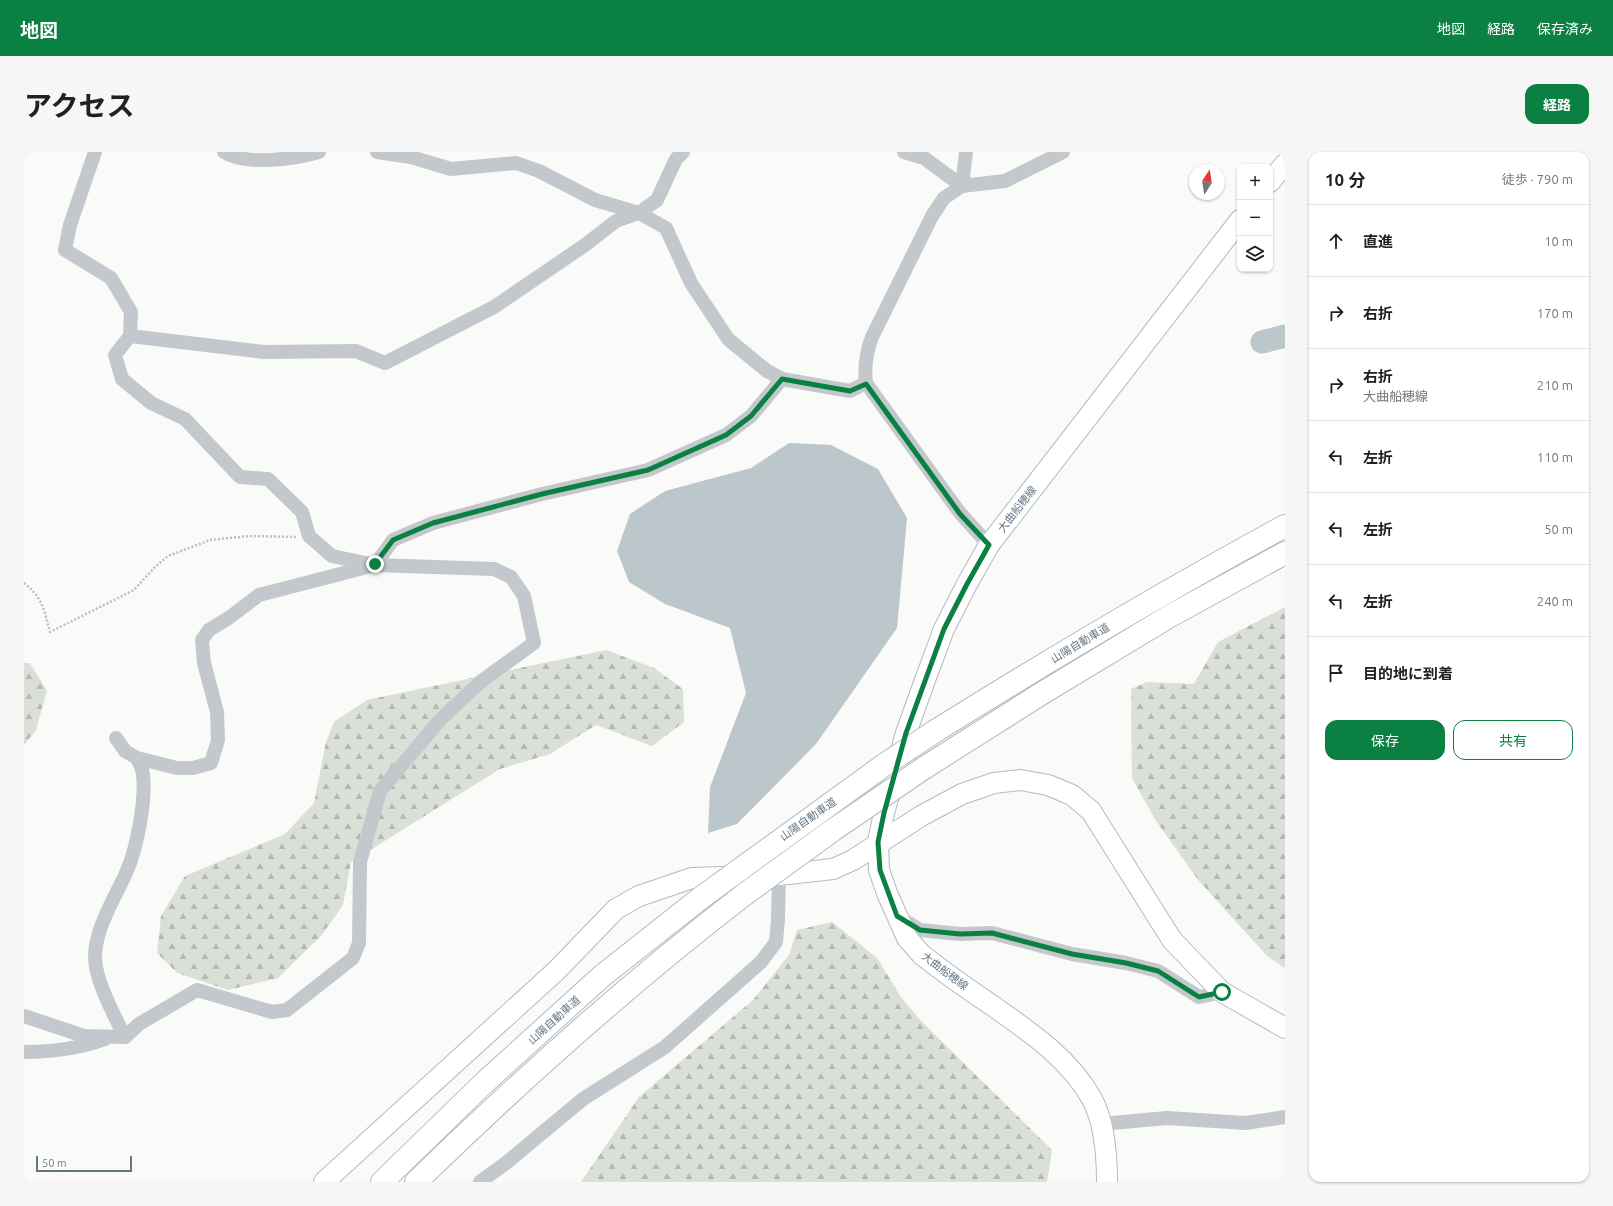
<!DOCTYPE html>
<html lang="ja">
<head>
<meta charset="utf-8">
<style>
	body { margin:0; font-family:Ubuntu,"Noto Sans JP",sans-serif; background:#f6f6f6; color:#202124 }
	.controls { position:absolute; right:12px; top:12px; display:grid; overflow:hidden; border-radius:8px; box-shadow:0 1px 3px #0004 }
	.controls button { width:36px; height:36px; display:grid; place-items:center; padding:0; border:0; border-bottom:1px solid #e0e0e0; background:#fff; color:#202124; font:20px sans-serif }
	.compass { position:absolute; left:1165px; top:12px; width:36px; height:36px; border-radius:50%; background:#fff; box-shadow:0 1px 3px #0004; rotate:12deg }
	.scale { position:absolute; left:12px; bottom:10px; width:96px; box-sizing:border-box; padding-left:4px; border:2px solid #657683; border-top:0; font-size:11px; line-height:14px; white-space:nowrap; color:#657683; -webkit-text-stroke:3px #fff; paint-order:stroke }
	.stop { position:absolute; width:12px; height:12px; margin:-9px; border:3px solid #0b8043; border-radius:50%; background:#fff }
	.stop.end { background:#0b8043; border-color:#fff; box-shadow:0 1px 4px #0008 }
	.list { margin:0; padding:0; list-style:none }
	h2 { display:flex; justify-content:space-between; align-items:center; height:52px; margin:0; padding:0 16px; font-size:17px }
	h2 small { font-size:13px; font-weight:400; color:#757577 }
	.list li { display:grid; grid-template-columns:26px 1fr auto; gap:12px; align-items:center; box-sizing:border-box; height:72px; padding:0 16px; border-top:1px solid #e0e0e0 }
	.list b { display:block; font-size:15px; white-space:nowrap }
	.list p { margin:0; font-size:13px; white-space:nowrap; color:#757577 }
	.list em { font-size:13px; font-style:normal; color:#757577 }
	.actions { display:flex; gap:8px; padding:12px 16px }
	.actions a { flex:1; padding:9px 0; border:1px solid #0b8043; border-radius:12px; text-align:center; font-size:14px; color:#0b8043 }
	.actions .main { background:#0b8043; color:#fff }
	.icon { flex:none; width:22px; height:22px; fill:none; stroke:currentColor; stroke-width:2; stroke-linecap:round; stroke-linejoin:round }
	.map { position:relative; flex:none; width:1261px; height:1030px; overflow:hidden; border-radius:12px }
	header { display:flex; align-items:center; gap:24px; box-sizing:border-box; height:56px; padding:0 20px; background:#0b8043; color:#fff }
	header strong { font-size:19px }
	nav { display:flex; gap:22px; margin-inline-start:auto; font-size:14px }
	.intro { display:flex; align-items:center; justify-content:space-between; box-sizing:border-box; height:96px; padding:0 24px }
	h1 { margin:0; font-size:28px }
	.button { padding:10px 18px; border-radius:12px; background:#0b8043; color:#fff; font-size:14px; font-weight:700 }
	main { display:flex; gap:24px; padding:0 24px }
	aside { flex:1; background:#fff; border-radius:12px; box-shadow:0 1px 3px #0004 }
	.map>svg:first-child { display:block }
</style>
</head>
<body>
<header>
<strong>地図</strong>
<nav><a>地図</a><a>経路</a><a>保存済み</a></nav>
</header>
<div class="intro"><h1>アクセス</h1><a class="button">経路</a></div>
<main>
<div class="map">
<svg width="1261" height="1030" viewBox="0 0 1261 1030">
	<defs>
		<pattern id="forest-firs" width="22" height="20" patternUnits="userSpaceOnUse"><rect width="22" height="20" fill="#dadfd7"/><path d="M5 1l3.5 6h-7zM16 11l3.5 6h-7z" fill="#b4b9b4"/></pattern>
	</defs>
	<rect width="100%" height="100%" fill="#fafaf8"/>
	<g fill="url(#forest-firs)">
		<path d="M 1261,455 L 1261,816 L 1243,804 L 1175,729 L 1132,669 L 1108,626 L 1107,537 L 1123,530 L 1170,532 L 1194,490 Z"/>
		<path d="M 582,498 L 630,516 L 659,537 L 660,570 L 628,594 L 572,573 L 526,602 L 476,617 L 327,710 L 319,753 L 297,784 L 254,826 L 204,838 L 153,821 L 133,801 L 137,764 L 161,724 L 261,682 L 290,651 L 302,590 L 310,570 L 343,548 Z"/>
		<path d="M 0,511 L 6,511 L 23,539 L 12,578 L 0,593 Z"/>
		<path d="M 808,770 L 853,806 L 877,845 L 896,868 L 1028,998 L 1023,1030 L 557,1030 L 615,945 L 729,848 L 765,803 L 773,778 Z"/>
	</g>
	<path fill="#bbc7cb" d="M 765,291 L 807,293 L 854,317 L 883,366 L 873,476 L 792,592 L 713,672 L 684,681 L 686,635 L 722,541 L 706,476 L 641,452 L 605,430 L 593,399 L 606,362 L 641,339 L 727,316 Z"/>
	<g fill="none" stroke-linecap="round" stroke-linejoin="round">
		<path stroke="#bbc7cb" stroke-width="23" d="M 1238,190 L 1261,184"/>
		<g stroke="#b3babf" stroke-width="22">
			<g id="secondary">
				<path d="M 1246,30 L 1261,12"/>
				<path d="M 300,1030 L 532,819 L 592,757 L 615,744 L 668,726 L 755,723 L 809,717 L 829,708 L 897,664 L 938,642 L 970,631 L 996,628 L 1024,633 L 1048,643 L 1067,659 L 1148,788 L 1198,840 L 1261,876"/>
				<path d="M 1083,1030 C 1083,1003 1081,971 1068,947 C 1046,907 1006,880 969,854 C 945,838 921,821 898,803 L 883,786 L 863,741 L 855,718 L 854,690 L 860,661 L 882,581 L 901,528 L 920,477 L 943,432 L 965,393 L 1216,68"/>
			</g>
		</g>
		<g stroke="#b4b9bd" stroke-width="24">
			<g id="highway">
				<path d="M 913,578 C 1027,507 1143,438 1261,374"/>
				<path d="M 900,616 L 1020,540 L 1146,464 L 1261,401"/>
				<path d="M 358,1030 L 461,930 L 578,824 L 678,745"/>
				<path d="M 392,1030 C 497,928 605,831 721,742"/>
			</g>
		</g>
		<path stroke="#bbbfc2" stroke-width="2.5" stroke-dasharray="2 2" stroke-linecap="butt" d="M 0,431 C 19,446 20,458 26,480 L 110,438 L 131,415 L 144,404 L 186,388 L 225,384 L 272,385"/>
		<g stroke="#c3c8cc" stroke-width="14">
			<path d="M 200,0 C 221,14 271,7 295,0"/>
			<path d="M 353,0 L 387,5 L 427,17 L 492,11 L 515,19 L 571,48 L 615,61 L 642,76 L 667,131 L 704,187 L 743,219 L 758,227 L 826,239 L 842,231"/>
			<path d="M 880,0 L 900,6 L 938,34"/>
			<path d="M 938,34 L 942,0"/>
			<path d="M 106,184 L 240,200 L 332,199 L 361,211 L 470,155 L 561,93 L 592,69 L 615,61 L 633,48 L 652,7 L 659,0"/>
			<path d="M 965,393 L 936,361 L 842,231 C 840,214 842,201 848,185 L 908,64 L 920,46 L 938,34 L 981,29 L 1039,0"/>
			<path d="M 92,586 L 101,599 L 113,606 L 153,616 L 169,616 L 187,611 L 194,588 L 193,560 L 180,511 L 178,488 L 185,478 L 206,465 L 235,443 L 351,413 L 369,388 L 409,371 L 518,342 L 624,318 L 702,283 L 727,264 L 758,227"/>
			<path d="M 873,764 L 896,778 L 936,782 L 968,781 L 1048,802 L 1102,811 L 1134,819 L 1175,845 L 1198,840"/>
			<path d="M 0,864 L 60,884 L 101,885 L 115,872 L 173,838 L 248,860 L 263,858 L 329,806 L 335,791 L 336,710 L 356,639 L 416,568 L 455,531 L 510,491 L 500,444 L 487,425 L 470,417 L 351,413 L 308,404 L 285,384 L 278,360 L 244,327 L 216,325 L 161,267 L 127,251 L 98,227 L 91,203 L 106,184 L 107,160 L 87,126 L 41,98 L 46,73 L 71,0"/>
			<path d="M 101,885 C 91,865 76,837 72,815 C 66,784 90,748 102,721 C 113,697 122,648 119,623 C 119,617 115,611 113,606"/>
			<path d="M 0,900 C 29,900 54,897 81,887"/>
			<path d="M 1077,972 L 1143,966 L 1222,971 L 1261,965"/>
			<path d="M 456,1030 L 482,1011 L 559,947 L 641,895 L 737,810 L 752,790 L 754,767 L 755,723"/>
		</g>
		<use href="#secondary" stroke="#fff" stroke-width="20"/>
		<use href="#highway" stroke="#fff" stroke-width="22"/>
		<g stroke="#b4b9bd" stroke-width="24" stroke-linecap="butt">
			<g id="highway-bridge">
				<path d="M 721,742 L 809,678 L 900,616"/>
				<path d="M 678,745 L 860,613 L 913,578"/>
			</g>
		</g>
		<use href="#highway-bridge" stroke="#fff" stroke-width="22"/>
	</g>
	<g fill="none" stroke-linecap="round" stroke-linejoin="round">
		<path stroke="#0b8043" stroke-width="5" d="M 351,412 L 369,388 L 409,371 L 518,342 L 624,318 L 702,283 L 727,264 L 758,227 L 826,239 L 842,232 L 936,362 L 965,393 L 943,432 L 920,477 L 882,581 L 860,661 L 854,690 L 856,718 L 873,764 L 896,778 L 936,782 L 968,781 L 1048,802 L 1102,811 L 1134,819 L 1175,845 L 1198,840"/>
	</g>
	<g text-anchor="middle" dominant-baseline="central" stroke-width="4" stroke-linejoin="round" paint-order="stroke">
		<g font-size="11" fill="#657683" stroke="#fff">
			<text transform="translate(993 357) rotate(-52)">大曲船穂線</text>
			<text transform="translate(1056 491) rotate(-31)">山陽自動車道</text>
			<text transform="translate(784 667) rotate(-35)">山陽自動車道</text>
			<text transform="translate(921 819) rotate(37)">大曲船穂線</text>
			<text transform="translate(530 868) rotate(-42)">山陽自動車道</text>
		</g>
	</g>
</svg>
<div class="controls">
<button>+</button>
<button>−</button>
<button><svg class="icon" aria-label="layers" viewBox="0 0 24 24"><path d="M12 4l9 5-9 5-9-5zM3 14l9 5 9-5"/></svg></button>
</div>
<svg class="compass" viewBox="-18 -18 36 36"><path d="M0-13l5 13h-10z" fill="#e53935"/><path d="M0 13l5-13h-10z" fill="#757577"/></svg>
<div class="scale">50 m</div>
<div class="stop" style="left:1198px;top:840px"></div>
<div class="stop end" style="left:351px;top:412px"></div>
</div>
<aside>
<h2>10 分<small>徒歩 · 790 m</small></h2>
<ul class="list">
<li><svg class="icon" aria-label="ahead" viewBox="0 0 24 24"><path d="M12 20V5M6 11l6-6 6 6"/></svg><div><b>直進</b></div><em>10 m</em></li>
<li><svg class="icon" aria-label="right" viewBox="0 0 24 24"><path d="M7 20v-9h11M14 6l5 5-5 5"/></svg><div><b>右折</b></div><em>170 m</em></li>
<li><svg class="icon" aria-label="right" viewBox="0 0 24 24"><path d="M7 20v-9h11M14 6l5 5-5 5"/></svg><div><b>右折</b><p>大曲船穂線</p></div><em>210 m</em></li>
<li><svg class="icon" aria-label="left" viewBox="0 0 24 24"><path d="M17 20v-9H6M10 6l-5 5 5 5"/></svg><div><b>左折</b></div><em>110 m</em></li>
<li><svg class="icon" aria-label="left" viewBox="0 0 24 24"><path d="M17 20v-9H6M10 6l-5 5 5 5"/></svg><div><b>左折</b></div><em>50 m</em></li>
<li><svg class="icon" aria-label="left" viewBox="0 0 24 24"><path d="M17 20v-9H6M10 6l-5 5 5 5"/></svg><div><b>左折</b></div><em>240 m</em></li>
<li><svg class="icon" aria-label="arrive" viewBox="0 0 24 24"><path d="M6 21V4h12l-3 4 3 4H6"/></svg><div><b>目的地に到着</b></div></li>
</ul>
<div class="actions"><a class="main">保存</a><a>共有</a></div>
</aside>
</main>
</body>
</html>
